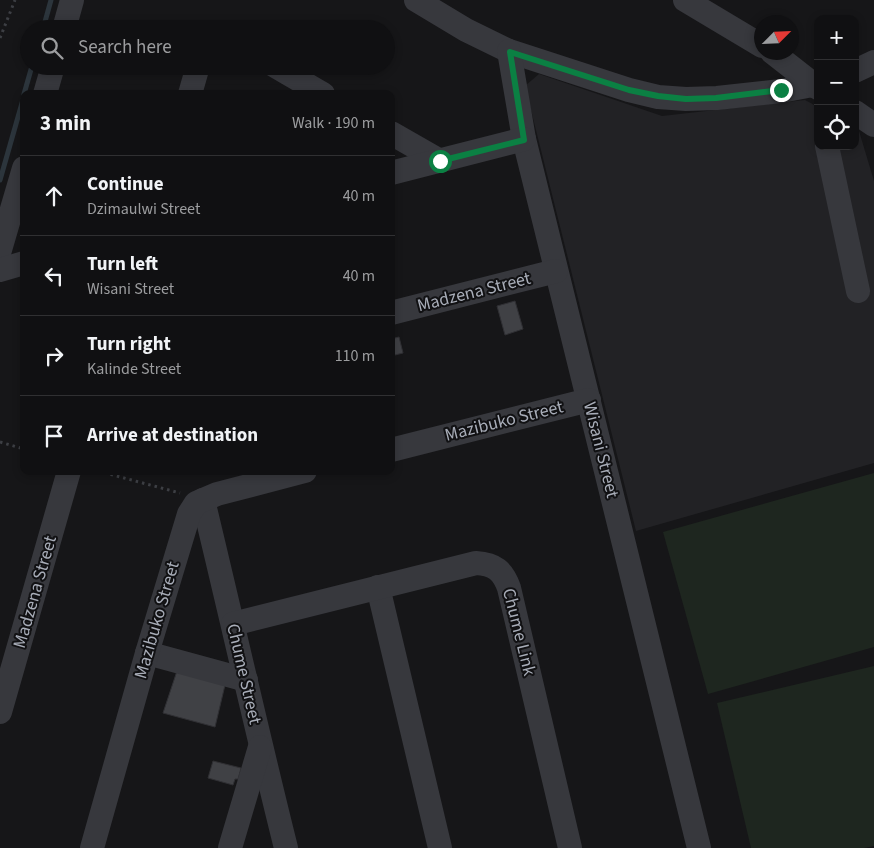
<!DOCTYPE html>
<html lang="en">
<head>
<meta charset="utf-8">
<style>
	body { margin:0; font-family:"Source Sans 3",sans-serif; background:#1e1e20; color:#f1f3f6 }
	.controls { position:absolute; right:15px; top:15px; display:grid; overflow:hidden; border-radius:10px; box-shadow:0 2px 8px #0003 }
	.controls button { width:45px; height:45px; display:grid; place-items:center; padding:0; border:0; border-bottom:1px solid #303032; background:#101012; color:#f1f3f6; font:25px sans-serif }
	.compass { position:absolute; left:754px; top:15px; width:45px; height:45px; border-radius:50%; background:#101012; box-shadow:0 2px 8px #0003; rotate:66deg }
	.stop { position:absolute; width:15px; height:15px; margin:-11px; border:4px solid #0b8043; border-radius:50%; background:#fff }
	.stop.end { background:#0b8043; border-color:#fff; box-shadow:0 1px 5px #0008 }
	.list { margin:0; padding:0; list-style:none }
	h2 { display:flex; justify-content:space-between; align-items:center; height:65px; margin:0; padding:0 20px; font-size:21px }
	h2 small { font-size:16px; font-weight:400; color:#9c9d9f }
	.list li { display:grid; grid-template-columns:32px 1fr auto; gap:15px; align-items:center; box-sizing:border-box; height:80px; padding:0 20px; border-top:1px solid #303032 }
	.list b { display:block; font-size:19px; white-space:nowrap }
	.list p { margin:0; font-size:16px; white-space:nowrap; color:#9c9d9f }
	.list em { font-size:16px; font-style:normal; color:#9c9d9f }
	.icon { flex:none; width:28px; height:28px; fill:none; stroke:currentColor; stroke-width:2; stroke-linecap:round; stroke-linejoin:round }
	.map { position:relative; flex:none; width:874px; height:848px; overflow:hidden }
	.search { position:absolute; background:#101012; box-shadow:0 2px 8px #0003; left:20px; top:20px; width:375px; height:55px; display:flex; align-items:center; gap:12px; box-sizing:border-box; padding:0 18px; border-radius:28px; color:#9c9d9f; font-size:19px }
	.panel { position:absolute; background:#101012; box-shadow:0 2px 8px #0003; left:20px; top:90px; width:375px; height:385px; border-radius:10px }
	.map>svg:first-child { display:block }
</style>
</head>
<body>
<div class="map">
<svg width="874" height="848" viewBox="0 0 874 848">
	<rect width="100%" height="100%" fill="#161618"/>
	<path fill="#222225" d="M 539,74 L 662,116 L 805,100 L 818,107 L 818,146 L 855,146 L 855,129 L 859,131 L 874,181 L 874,463 L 636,531 L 525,86 Z"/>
	<g fill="#1e261f">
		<path d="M 874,473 L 874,647 L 708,694 L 663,532 Z"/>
		<path d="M 874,666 L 874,846 L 864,848 L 751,848 L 717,703 Z"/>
	</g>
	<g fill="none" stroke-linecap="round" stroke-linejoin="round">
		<g stroke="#2c353c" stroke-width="5">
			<path d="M 43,29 L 51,0"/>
			<path d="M 24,94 L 32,66"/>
			<path d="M 0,180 L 24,96"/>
		</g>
	</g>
	<g fill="#404145" stroke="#303034">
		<path d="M 515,301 L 523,329 L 505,335 L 497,306 Z"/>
		<path d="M 399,337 L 403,353 L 391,356 L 391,339 Z"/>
		<path d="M 177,671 L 225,685 L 215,727 L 163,713 Z"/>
		<path d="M 213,761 L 241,768 L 238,779 L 235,779 L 233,785 L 208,778 Z"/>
	</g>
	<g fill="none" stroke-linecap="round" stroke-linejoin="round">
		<g stroke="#3d3f44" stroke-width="3" stroke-dasharray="2.5 4" stroke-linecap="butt">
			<path d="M 0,38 L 15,0"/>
			<path d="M 0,442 L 24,449"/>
			<path d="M 98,471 L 180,493"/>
		</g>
		<g stroke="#37383d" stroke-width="24">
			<path d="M 416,0 L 466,30 L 509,51 L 629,90 L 658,97 L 686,99 L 717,98 L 781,91 L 818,84"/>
			<path d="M 685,0 L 762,46"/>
			<path d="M 64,29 L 72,0"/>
			<path d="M 509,51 L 524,139 L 699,848"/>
			<path d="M 772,52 L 818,88"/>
			<path d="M 275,66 L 323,94"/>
			<path d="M 855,71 L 874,62"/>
			<path d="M 45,94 L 53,66"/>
			<path d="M 190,94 L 198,66"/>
			<path d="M 855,112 L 874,125"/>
			<path d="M 391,133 L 440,161"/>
			<path d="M 827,146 L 858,291"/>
			<path d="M 391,173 L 524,139"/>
			<path d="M 0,250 L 24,168"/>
			<path d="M 0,270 L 24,263"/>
			<path d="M 391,313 L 556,271"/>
			<path d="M 391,450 L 589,400"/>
			<path d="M 203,500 C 231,616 257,732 286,848"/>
			<path d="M 378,587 L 440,848"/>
			<path d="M 233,624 L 476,563 C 495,564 503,571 509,588 L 570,848"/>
			<path d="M 147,653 L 246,680"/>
			<path d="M 0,712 L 69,471"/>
			<path d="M 92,848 L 147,653 L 189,514 L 196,503 L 217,494 L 305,471"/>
			<path d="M 230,848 L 260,747"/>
		</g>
	</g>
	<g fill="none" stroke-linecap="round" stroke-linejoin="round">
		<path stroke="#0b8043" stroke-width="6" d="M 440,161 L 524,140 L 510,52 L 629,90 L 658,96 L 686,99 L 716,98 L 781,90"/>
	</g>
	<g text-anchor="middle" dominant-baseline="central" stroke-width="4" stroke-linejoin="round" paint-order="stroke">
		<g font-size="18" fill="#a8adb8" stroke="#111113">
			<text transform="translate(474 292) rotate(-14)">Madzena Street</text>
			<text transform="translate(504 421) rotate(-14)">Mazibuko Street</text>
			<text transform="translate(601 450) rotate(76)">Wisani Street</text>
			<text transform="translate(35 592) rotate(-74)">Madzena Street</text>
			<text transform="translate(157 620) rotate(-74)">Mazibuko Street</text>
			<text transform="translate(519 632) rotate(76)">Chume Link</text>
			<text transform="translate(244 674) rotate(77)">Chume Street</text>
		</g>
	</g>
</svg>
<div class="controls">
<button>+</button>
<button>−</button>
<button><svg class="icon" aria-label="locate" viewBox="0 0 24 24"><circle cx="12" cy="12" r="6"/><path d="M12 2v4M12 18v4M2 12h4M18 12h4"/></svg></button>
</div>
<svg class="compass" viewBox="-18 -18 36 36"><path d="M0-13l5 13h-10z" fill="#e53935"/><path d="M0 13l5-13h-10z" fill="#9c9d9f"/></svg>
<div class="stop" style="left:440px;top:161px"></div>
<div class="stop end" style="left:781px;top:90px"></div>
<div class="search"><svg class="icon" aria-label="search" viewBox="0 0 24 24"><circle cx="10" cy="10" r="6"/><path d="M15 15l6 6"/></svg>Search here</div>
<section class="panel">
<h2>3 min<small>Walk · 190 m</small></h2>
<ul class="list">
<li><svg class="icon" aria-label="ahead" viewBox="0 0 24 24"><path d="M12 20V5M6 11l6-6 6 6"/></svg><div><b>Continue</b><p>Dzimaulwi Street</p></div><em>40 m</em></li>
<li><svg class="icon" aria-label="left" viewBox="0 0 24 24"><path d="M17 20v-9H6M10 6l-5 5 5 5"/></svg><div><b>Turn left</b><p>Wisani Street</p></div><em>40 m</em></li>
<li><svg class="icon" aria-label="right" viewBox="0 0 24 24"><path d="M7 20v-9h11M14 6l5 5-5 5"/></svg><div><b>Turn right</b><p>Kalinde Street</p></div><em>110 m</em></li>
<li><svg class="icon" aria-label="arrive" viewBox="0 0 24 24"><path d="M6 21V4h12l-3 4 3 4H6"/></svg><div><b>Arrive at destination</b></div></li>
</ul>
</section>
</div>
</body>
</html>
